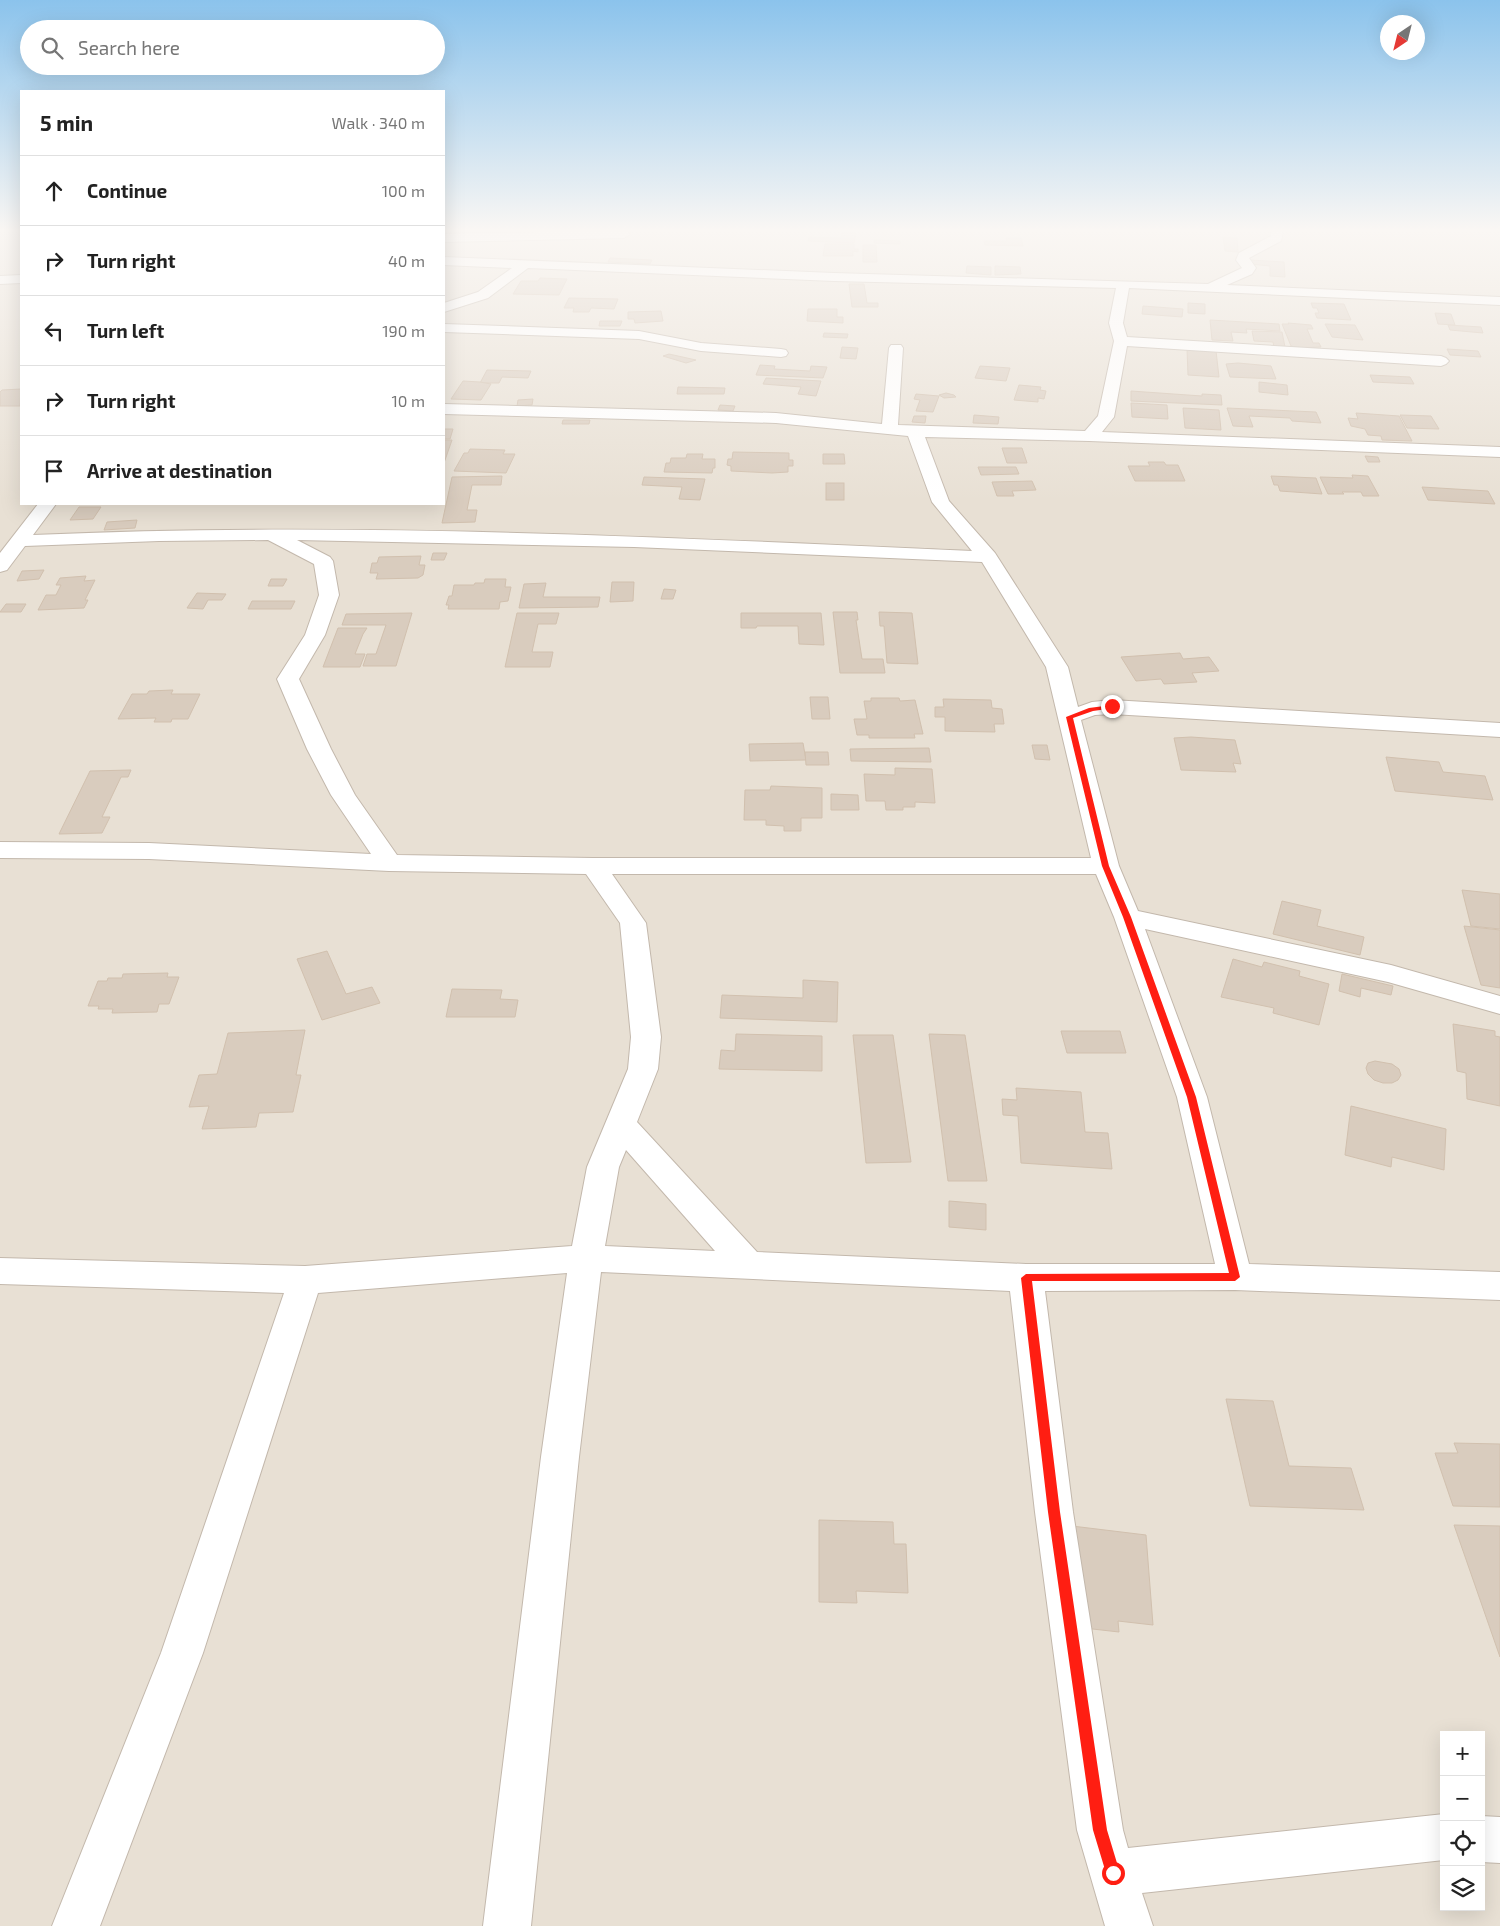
<!DOCTYPE html>
<html lang="en">
<head>
<meta charset="utf-8">
<style>
	body { margin:0; font-family:"Exo 2",sans-serif; background:#f2f2f2; color:#222 }
	.controls { position:absolute; right:15px; bottom:15px; display:grid; overflow:hidden; border-radius:0px; box-shadow:0 5px 20px #0002 }
	.controls button { width:45px; height:45px; display:grid; place-items:center; padding:0; border:0; border-bottom:1px solid #e0e0e0; background:#fff; color:#222; font:25px sans-serif }
	.compass { position:absolute; left:1380px; top:15px; width:45px; height:45px; border-radius:50%; background:#fff; box-shadow:0 5px 20px #0002; rotate:215deg }
	.stop { position:absolute; width:15px; height:15px; margin:-11px; border:4px solid #ff1e12; border-radius:50%; background:#fff }
	.stop.end { background:#ff1e12; border-color:#fff; box-shadow:0 1px 5px #0008 }
	.list { margin:0; padding:0; list-style:none }
	h2 { display:flex; justify-content:space-between; align-items:center; height:65px; margin:0; padding:0 20px; font-size:21px }
	h2 small { font-size:16px; font-weight:400; color:#767676 }
	.list li { display:grid; grid-template-columns:32px 1fr auto; gap:15px; align-items:center; box-sizing:border-box; height:70px; padding:0 20px; border-top:1px solid #e0e0e0 }
	.list b { display:block; font-size:19px; white-space:nowrap }
	.list em { font-size:16px; font-style:normal; color:#767676 }
	.icon { flex:none; width:28px; height:28px; fill:none; stroke:currentColor; stroke-width:2; stroke-linecap:round; stroke-linejoin:round }
	.map { position:relative; flex:none; width:1500px; height:1926px; overflow:hidden }
	.search { position:absolute; background:#fff; box-shadow:0 5px 20px #0002; left:20px; top:20px; width:425px; height:55px; display:flex; align-items:center; gap:12px; box-sizing:border-box; padding:0 18px; border-radius:28px; color:#767676; font-size:19px }
	.panel { position:absolute; background:#fff; box-shadow:0 5px 20px #0002; left:20px; top:90px; width:425px; height:415px; border-radius:0px }
	.map>svg:first-child { display:block }
</style>
</head>
<body>
<div class="map">
<svg width="1500" height="1926" viewBox="0 0 1500 1926">
	<rect width="100%" height="100%" fill="#f4eee6"/>
	<path fill="#e8e0d4" fill-rule="evenodd" d="M 0,231 L 21,231 L 21,504 L 444,504 L 444,231 L 1500,231 L 1500,1926 L 0,1926 ZM 1444,1735 L 1481,1735 L 1481,1907 L 1444,1907 Z"/>
	<g fill="#d9ccbe" stroke="#d1c0ae">
		<path d="M 842,233 L 856,233 L 854,243 L 808,241 L 809,237 L 841,238 Z"/>
		<path d="M 1223,237 L 1237,238 L 1238,252 L 1225,251 Z"/>
		<path d="M 1006,238 L 1021,238 L 1023,246 L 985,245 L 984,241 L 1007,241 Z"/>
		<path d="M 874,240 L 900,241 L 900,244 L 874,243 Z"/>
		<path d="M 825,244 L 854,244 L 854,249 L 858,249 L 858,252 L 853,251 L 853,256 L 823,256 Z"/>
		<path d="M 863,245 L 876,245 L 877,262 L 863,262 Z"/>
		<path d="M 610,258 L 652,260 L 650,264 L 608,262 Z"/>
		<path d="M 1250,260 L 1284,262 L 1285,277 L 1270,276 L 1270,266 L 1250,264 Z"/>
		<path d="M 967,266 L 991,267 L 991,275 L 966,273 Z"/>
		<path d="M 995,266 L 1020,267 L 1021,274 L 995,275 Z"/>
		<path d="M 540,278 L 567,279 L 559,295 L 513,294 L 521,281 L 538,281 Z"/>
		<path d="M 849,284 L 864,284 L 867,303 L 878,303 L 878,307 L 852,307 Z"/>
		<path d="M 569,298 L 618,299 L 614,309 L 591,308 L 589,312 L 573,312 L 574,308 L 564,308 Z"/>
		<path d="M 1188,303 L 1205,304 L 1205,314 L 1188,313 Z"/>
		<path d="M 1311,303 L 1344,304 L 1351,320 L 1317,318 L 1315,313 L 1319,313 L 1317,308 L 1313,308 Z"/>
		<path d="M 1143,306 L 1183,309 L 1182,317 L 1142,314 Z"/>
		<path d="M 808,309 L 837,309 L 837,317 L 843,317 L 843,323 L 807,321 Z"/>
		<path d="M 661,311 L 663,321 L 635,323 L 634,319 L 628,319 L 628,312 Z"/>
		<path d="M 1435,313 L 1451,314 L 1455,325 L 1438,324 Z"/>
		<path d="M 1210,320 L 1279,324 L 1280,331 L 1246,329 L 1247,333 L 1231,332 L 1233,341 L 1212,340 Z"/>
		<path d="M 600,321 L 622,321 L 620,326 L 599,326 Z"/>
		<path d="M 1288,323 L 1311,325 L 1313,329 L 1307,329 L 1313,343 L 1319,343 L 1321,347 L 1300,348 L 1291,346 L 1282,324 L 1289,324 Z"/>
		<path d="M 1325,324 L 1355,325 L 1363,340 L 1332,337 Z"/>
		<path d="M 1448,325 L 1481,327 L 1483,333 L 1450,330 Z"/>
		<path d="M 1252,331 L 1282,332 L 1285,347 L 1274,347 L 1273,342 L 1254,341 Z"/>
		<path d="M 824,333 L 848,334 L 847,338 L 823,337 Z"/>
		<path d="M 842,347 L 858,348 L 856,359 L 840,358 Z"/>
		<path d="M 1187,349 L 1216,351 L 1219,377 L 1188,375 Z"/>
		<path d="M 1447,349 L 1478,351 L 1481,357 L 1450,355 Z"/>
		<path d="M 669,354 L 696,360 L 686,363 L 663,356 Z"/>
		<path d="M 1238,363 L 1271,366 L 1276,379 L 1230,377 L 1226,364 Z"/>
		<path d="M 760,365 L 775,366 L 774,369 L 810,371 L 811,366 L 827,367 L 823,378 L 756,375 Z"/>
		<path d="M 980,366 L 1010,368 L 1006,381 L 975,378 Z"/>
		<path d="M 487,370 L 531,371 L 528,378 L 502,377 L 499,383 L 480,383 Z"/>
		<path d="M 1370,375 L 1410,377 L 1414,384 L 1373,382 Z"/>
		<path d="M 766,378 L 821,381 L 816,396 L 798,394 L 801,387 L 763,384 Z"/>
		<path d="M 463,381 L 480,382 L 491,384 L 481,400 L 451,399 Z"/>
		<path d="M 1259,382 L 1287,385 L 1288,395 L 1259,392 Z"/>
		<path d="M 1019,385 L 1041,387 L 1040,390 L 1046,391 L 1044,399 L 1038,398 L 1038,402 L 1014,400 Z"/>
		<path d="M 678,387 L 725,388 L 724,394 L 677,394 Z"/>
		<path d="M 21,389 L 20,406 L 0,406 L 0,392 L 2,390 Z"/>
		<path d="M 1131,391 L 1202,396 L 1202,394 L 1221,395 L 1222,405 L 1131,401 Z"/>
		<path d="M 946,393 L 954,395 L 956,397 L 944,398 L 939,395 Z"/>
		<path d="M 916,394 L 939,396 L 933,412 L 916,411 L 920,400 L 914,399 Z"/>
		<path d="M 533,399 L 532,405 L 517,406 L 518,400 Z"/>
		<path d="M 1131,403 L 1167,405 L 1168,419 L 1132,417 Z"/>
		<path d="M 720,405 L 735,406 L 733,411 L 718,410 Z"/>
		<path d="M 1183,408 L 1219,410 L 1221,430 L 1185,428 Z"/>
		<path d="M 1227,408 L 1316,412 L 1321,423 L 1292,421 L 1290,418 L 1249,416 L 1253,427 L 1233,426 Z"/>
		<path d="M 1356,413 L 1399,416 L 1412,441 L 1382,440 L 1381,436 L 1368,435 L 1365,429 L 1351,426 L 1348,418 L 1358,419 Z"/>
		<path d="M 974,415 L 999,417 L 998,424 L 973,423 Z"/>
		<path d="M 1400,415 L 1431,416 L 1439,429 L 1407,428 Z"/>
		<path d="M 914,416 L 926,416 L 925,423 L 912,422 Z"/>
		<path d="M 563,420 L 590,420 L 589,424 L 562,424 Z"/>
		<path d="M 444,429 L 453,429 L 450,439 L 444,439 Z"/>
		<path d="M 444,440 L 452,440 L 444,463 Z"/>
		<path d="M 1002,448 L 1022,448 L 1027,463 L 1007,463 Z"/>
		<path d="M 470,449 L 505,450 L 503,454 L 515,454 L 506,473 L 454,471 L 464,453 L 468,453 Z"/>
		<path d="M 733,452 L 789,453 L 789,460 L 793,460 L 793,466 L 788,466 L 788,472 L 772,473 L 731,471 L 731,466 L 727,465 L 728,459 L 732,459 Z"/>
		<path d="M 687,454 L 703,454 L 702,459 L 715,459 L 715,468 L 713,468 L 712,473 L 664,472 L 666,463 L 670,463 L 671,458 L 686,458 Z"/>
		<path d="M 823,454 L 844,454 L 845,464 L 823,464 Z"/>
		<path d="M 1365,456 L 1378,457 L 1380,462 L 1368,462 Z"/>
		<path d="M 1148,462 L 1164,462 L 1166,465 L 1178,465 L 1185,481 L 1135,481 L 1128,466 L 1150,466 Z"/>
		<path d="M 978,467 L 1016,467 L 1019,474 L 981,475 Z"/>
		<path d="M 1352,475 L 1368,476 L 1379,496 L 1363,496 L 1361,492 L 1342,492 L 1344,494 L 1328,494 L 1320,477 L 1353,478 Z"/>
		<path d="M 502,476 L 501,485 L 472,485 L 467,510 L 477,510 L 475,522 L 442,523 L 452,477 Z"/>
		<path d="M 1271,476 L 1316,478 L 1322,494 L 1280,491 L 1278,485 L 1274,485 Z"/>
		<path d="M 644,477 L 705,479 L 700,500 L 679,499 L 682,487 L 642,485 Z"/>
		<path d="M 1032,481 L 1036,490 L 1012,491 L 1014,496 L 997,496 L 992,482 Z"/>
		<rect x="826" y="483" width="18" height="17"/>
		<path d="M 1422,487 L 1488,491 L 1495,504 L 1428,500 Z"/>
		<path d="M 79,507 L 101,507 L 93,519 L 70,520 Z"/>
		<path d="M 137,520 L 135,528 L 104,530 L 107,522 Z"/>
		<path d="M 433,553 L 447,553 L 444,560 L 431,560 Z"/>
		<path d="M 421,556 L 419,565 L 425,565 L 423,575 L 418,578 L 376,579 L 378,573 L 370,573 L 372,563 L 377,563 L 379,557 Z"/>
		<path d="M 44,570 L 39,579 L 17,581 L 22,571 Z"/>
		<path d="M 86,576 L 84,581 L 95,580 L 85,600 L 88,600 L 84,608 L 38,610 L 46,595 L 56,595 L 61,585 L 56,585 L 60,578 Z"/>
		<path d="M 271,579 L 287,579 L 283,586 L 268,586 Z"/>
		<path d="M 485,579 L 506,579 L 505,587 L 511,587 L 508,601 L 500,602 L 499,609 L 448,609 L 449,605 L 446,605 L 449,596 L 452,596 L 454,585 L 474,585 L 475,583 L 484,583 Z"/>
		<path d="M 612,582 L 634,582 L 633,601 L 610,602 Z"/>
		<path d="M 546,583 L 543,597 L 600,597 L 598,607 L 519,608 L 524,584 Z"/>
		<path d="M 664,589 L 676,590 L 673,599 L 661,599 Z"/>
		<path d="M 197,593 L 226,594 L 222,600 L 208,600 L 203,609 L 187,608 Z"/>
		<path d="M 252,601 L 295,601 L 291,609 L 248,609 Z"/>
		<path d="M 6,604 L 26,604 L 21,612 L 0,612 Z"/>
		<path d="M 833,612 L 857,612 L 858,620 L 856,620 L 862,659 L 883,659 L 885,673 L 840,673 Z"/>
		<path d="M 879,612 L 912,613 L 918,664 L 887,663 L 884,626 L 880,626 Z"/>
		<path d="M 412,613 L 396,666 L 363,666 L 367,654 L 376,654 L 386,625 L 342,625 L 346,614 Z"/>
		<path d="M 517,613 L 559,613 L 556,624 L 538,624 L 532,652 L 553,652 L 550,667 L 505,667 Z"/>
		<path d="M 741,613 L 821,613 L 824,645 L 799,644 L 798,626 L 757,626 L 756,628 L 741,628 Z"/>
		<path d="M 338,628 L 367,628 L 363,634 L 355,654 L 365,654 L 360,667 L 323,667 Z"/>
		<path d="M 1180,653 L 1183,659 L 1209,657 L 1219,671 L 1192,673 L 1197,682 L 1164,684 L 1161,679 L 1136,681 L 1121,657 Z"/>
		<path d="M 173,690 L 171,694 L 200,694 L 188,719 L 172,719 L 171,722 L 154,722 L 156,718 L 118,719 L 132,694 L 147,694 L 149,691 Z"/>
		<path d="M 810,697 L 828,697 L 830,719 L 812,719 Z"/>
		<path d="M 871,698 L 899,698 L 900,701 L 915,700 L 923,734 L 914,734 L 915,738 L 869,738 L 869,735 L 857,735 L 854,719 L 867,719 L 864,701 L 871,701 Z"/>
		<path d="M 943,699 L 991,700 L 992,708 L 1002,709 L 1004,724 L 994,724 L 995,732 L 945,731 L 945,717 L 935,717 L 935,707 L 944,707 Z"/>
		<path d="M 1191,737 L 1235,740 L 1241,764 L 1233,763 L 1236,772 L 1181,770 L 1174,738 Z"/>
		<path d="M 803,743 L 806,760 L 750,761 L 749,744 Z"/>
		<path d="M 1032,745 L 1047,745 L 1050,760 L 1035,759 Z"/>
		<path d="M 929,748 L 931,762 L 851,761 L 850,749 Z"/>
		<path d="M 805,752 L 828,752 L 829,765 L 806,765 Z"/>
		<path d="M 1386,757 L 1439,762 L 1443,772 L 1485,776 L 1493,800 L 1395,791 Z"/>
		<path d="M 895,768 L 932,769 L 935,803 L 915,802 L 915,807 L 903,807 L 903,810 L 886,810 L 885,801 L 866,801 L 864,774 L 895,775 Z"/>
		<path d="M 131,770 L 128,777 L 121,777 L 102,817 L 110,817 L 102,833 L 59,834 L 90,771 Z"/>
		<path d="M 771,786 L 822,788 L 822,818 L 801,818 L 801,831 L 784,831 L 784,826 L 766,825 L 766,820 L 744,820 L 745,790 L 770,790 Z"/>
		<path d="M 831,794 L 858,795 L 859,810 L 831,810 Z"/>
		<path d="M 1462,890 L 1500,894 L 1500,929 L 1471,926 Z"/>
		<path d="M 1282,901 L 1321,910 L 1317,926 L 1364,937 L 1360,955 L 1273,934 Z"/>
		<path d="M 1464,926 L 1500,930 L 1500,988 L 1481,985 Z"/>
		<path d="M 327,951 L 346,994 L 372,987 L 380,1003 L 322,1020 L 297,959 Z"/>
		<path d="M 1233,959 L 1262,967 L 1264,962 L 1300,971 L 1299,976 L 1329,984 L 1319,1025 L 1273,1013 L 1274,1008 L 1221,997 Z"/>
		<path d="M 168,973 L 167,977 L 179,977 L 169,1004 L 159,1004 L 157,1012 L 112,1013 L 113,1009 L 98,1009 L 99,1006 L 88,1006 L 98,981 L 107,981 L 108,978 L 122,978 L 123,974 Z"/>
		<path d="M 1342,974 L 1393,986 L 1391,995 L 1361,988 L 1360,997 L 1339,991 Z"/>
		<path d="M 803,980 L 838,982 L 837,1022 L 720,1018 L 722,995 L 803,998 Z"/>
		<path d="M 452,989 L 502,990 L 500,999 L 518,1000 L 515,1017 L 446,1017 Z"/>
		<path d="M 1453,1024 L 1495,1031 L 1495,1036 L 1500,1037 L 1500,1106 L 1467,1099 L 1466,1073 L 1457,1071 Z"/>
		<path d="M 305,1030 L 296,1075 L 301,1075 L 293,1112 L 259,1113 L 256,1127 L 202,1129 L 209,1106 L 189,1107 L 199,1075 L 217,1074 L 228,1033 Z"/>
		<path d="M 1061,1031 L 1120,1031 L 1126,1053 L 1067,1053 Z"/>
		<path d="M 736,1034 L 822,1036 L 822,1071 L 719,1069 L 721,1050 L 735,1051 Z"/>
		<path d="M 929,1034 L 965,1035 L 987,1181 L 948,1181 Z"/>
		<path d="M 853,1035 L 893,1035 L 911,1162 L 866,1163 Z"/>
		<path d="M 1375,1061 L 1392,1064 L 1399,1069 L 1401,1075 L 1398,1080 L 1392,1083 L 1383,1083 L 1374,1080 L 1368,1074 L 1366,1068 L 1368,1063 Z"/>
		<path d="M 1016,1088 L 1081,1092 L 1085,1132 L 1108,1133 L 1112,1169 L 1021,1163 L 1018,1116 L 1003,1115 L 1002,1099 L 1017,1100 Z"/>
		<path d="M 1351,1106 L 1446,1129 L 1444,1170 L 1392,1157 L 1391,1167 L 1345,1155 Z"/>
		<path d="M 949,1201 L 986,1204 L 986,1230 L 949,1227 Z"/>
		<path d="M 1226,1399 L 1273,1401 L 1289,1466 L 1351,1468 L 1364,1510 L 1250,1506 Z"/>
		<path d="M 1454,1443 L 1500,1444 L 1500,1507 L 1453,1506 L 1435,1453 L 1458,1453 Z"/>
		<path d="M 819,1520 L 893,1522 L 894,1544 L 906,1544 L 908,1593 L 856,1591 L 857,1603 L 819,1602 Z"/>
		<path d="M 1454,1525 L 1500,1526 L 1500,1657 Z"/>
		<path d="M 1072,1526 L 1146,1535 L 1153,1625 L 1118,1621 L 1119,1632 L 1075,1627 Z"/>
	</g>
	<g fill="none" stroke-linecap="round" stroke-linejoin="round">
		<g stroke="#c3b8ac" stroke-width="2">
			<g id="minor">
				<path d="M 585,231 L 627,231 L 630,234 L 624,238 L 444,242 L 444,234 Z"/>
				<path d="M 1271,231 L 1283,231 L 1281,241 L 1249,258 L 1256,268 L 1252,274 L 1227,285 L 1500,297 L 1500,305 L 1129,288 L 1123,323 L 1127,337 L 1441,356 L 1446,358 L 1449,361 L 1446,364 L 1441,366 L 1127,346 L 1114,417 L 1102,432 L 1500,447 L 1500,457 L 1089,441 L 925,437 L 949,501 L 995,553 L 1068,667 L 1078,707 L 1092,702 L 1112,700 L 1500,723 L 1500,737 L 1112,714 L 1095,715 L 1081,720 L 1119,866 L 1138,911 L 1391,965 L 1500,996 L 1500,1014 L 1388,982 L 1145,929 L 1207,1097 L 1249,1264 L 1500,1272 L 1500,1300 L 1235,1290 L 1045,1291 L 1073,1512 L 1123,1830 L 1128,1848 L 1444,1814 L 1444,1860 L 1142,1893 L 1153,1926 L 1105,1926 L 1077,1830 L 1035,1512 L 1010,1291 L 601,1272 L 579,1457 L 531,1926 L 483,1926 L 541,1457 L 567,1273 L 318,1293 L 203,1653 L 100,1926 L 52,1926 L 161,1653 L 284,1293 L 0,1284 L 0,1258 L 305,1266 L 572,1246 L 587,1167 L 628,1069 L 631,1037 L 620,923 L 586,874 L 389,871 L 149,859 L 0,858 L 0,842 L 149,843 L 371,854 L 331,795 L 307,749 L 277,679 L 305,635 L 319,595 L 314,564 L 268,540 L 159,541 L 25,546 L 7,570 L 0,572 L 0,553 L 38,504 L 56,504 L 33,535 C 346,521 660,537 972,551 L 932,502 L 908,436 L 776,423 L 444,414 L 444,404 L 776,413 L 882,424 L 889,348 L 891,345 L 901,345 L 903,348 L 898,425 L 1085,431 L 1098,416 L 1114,341 L 1109,323 L 1116,288 L 834,281 L 528,268 L 488,298 L 444,312 L 444,303 L 478,292 L 512,268 L 444,265 L 444,257 L 834,273 L 1208,284 L 1242,268 L 1236,260 L 1239,253 L 1271,236 ZM 297,540 L 634,547 L 982,562 L 1046,667 L 1091,858 L 593,858 L 397,855 L 355,795 L 331,749 L 299,679 L 325,635 L 339,595 L 333,561 L 330,557 ZM 612,874 L 1096,874 L 1114,917 L 1177,1097 L 1215,1264 L 1026,1264 L 757,1252 L 637,1122 L 658,1069 L 661,1037 L 646,923 ZM 626,1150 L 715,1251 L 605,1246 L 619,1167 Z"/>
				<path d="M 21,275 L 21,283 L 0,284 L 0,276 Z"/>
				<path d="M 444,324 L 639,331 L 701,343 L 781,349 L 786,350 L 788,353 L 786,356 L 781,357 L 701,351 L 639,339 L 444,332 Z"/>
				<path d="M 1481,1816 L 1500,1817 L 1500,1863 L 1481,1862 Z"/>
			</g>
		</g>
		<use href="#minor" fill="#fff" fill-rule="evenodd"/>
	</g>
	<linearGradient id="sky" x2="0" y2="1"><stop stop-color="#8bc3ec"/><stop offset="0.46" stop-color="#faf7f4"/><stop offset="1" stop-color="#faf7f4" stop-opacity="0"/></linearGradient>
	<rect width="1500" height="501" fill="url(#sky)"/>
	<path fill="#ff1e12" d="M 1112,705 L 1114,705 L 1114,708 L 1093,711 L 1073,718 L 1109,866 L 1131,917 L 1196,1097 L 1240,1277 L 1235,1281 L 1032,1281 L 1060,1512 L 1107,1830 L 1120,1873 L 1118,1878 L 1113,1880 L 1108,1878 L 1106,1873 L 1093,1830 L 1048,1512 L 1021,1278 L 1026,1274 L 1229,1273 L 1187,1097 L 1123,917 L 1102,866 L 1066,717 L 1089,708 Z"/>
</svg>
<div class="controls">
<button>+</button>
<button>−</button>
<button><svg class="icon" aria-label="locate" viewBox="0 0 24 24"><circle cx="12" cy="12" r="6"/><path d="M12 2v4M12 18v4M2 12h4M18 12h4"/></svg></button>
<button><svg class="icon" aria-label="layers" viewBox="0 0 24 24"><path d="M12 4l9 5-9 5-9-5zM3 14l9 5 9-5"/></svg></button>
</div>
<svg class="compass" viewBox="-18 -18 36 36"><path d="M0-13l5 13h-10z" fill="#e53935"/><path d="M0 13l5-13h-10z" fill="#767676"/></svg>
<div class="stop" style="left:1113px;top:1873px"></div>
<div class="stop end" style="left:1112px;top:706px"></div>
<div class="search"><svg class="icon" aria-label="search" viewBox="0 0 24 24"><circle cx="10" cy="10" r="6"/><path d="M15 15l6 6"/></svg>Search here</div>
<section class="panel">
<h2>5 min<small>Walk · 340 m</small></h2>
<ul class="list">
<li><svg class="icon" aria-label="ahead" viewBox="0 0 24 24"><path d="M12 20V5M6 11l6-6 6 6"/></svg><div><b>Continue</b></div><em>100 m</em></li>
<li><svg class="icon" aria-label="right" viewBox="0 0 24 24"><path d="M7 20v-9h11M14 6l5 5-5 5"/></svg><div><b>Turn right</b></div><em>40 m</em></li>
<li><svg class="icon" aria-label="left" viewBox="0 0 24 24"><path d="M17 20v-9H6M10 6l-5 5 5 5"/></svg><div><b>Turn left</b></div><em>190 m</em></li>
<li><svg class="icon" aria-label="right" viewBox="0 0 24 24"><path d="M7 20v-9h11M14 6l5 5-5 5"/></svg><div><b>Turn right</b></div><em>10 m</em></li>
<li><svg class="icon" aria-label="arrive" viewBox="0 0 24 24"><path d="M6 21V4h12l-3 4 3 4H6"/></svg><div><b>Arrive at destination</b></div></li>
</ul>
</section>
</div>
</body>
</html>
